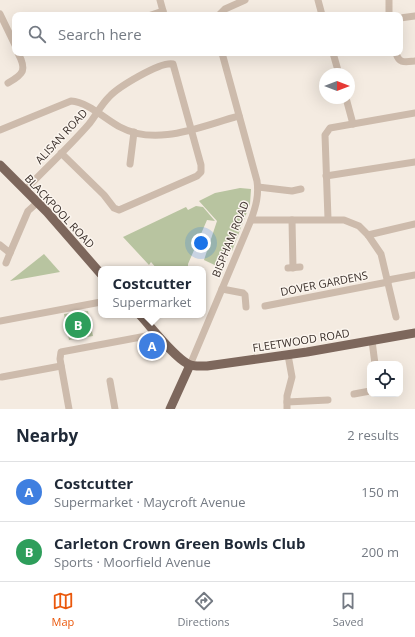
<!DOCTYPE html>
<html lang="en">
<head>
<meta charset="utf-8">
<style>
	body { margin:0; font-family:"Open Sans",sans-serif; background:#f6f6f7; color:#1f2937 }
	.controls { position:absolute; right:12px; bottom:12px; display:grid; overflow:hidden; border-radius:8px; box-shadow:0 4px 16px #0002 }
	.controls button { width:36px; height:36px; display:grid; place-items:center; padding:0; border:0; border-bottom:1px solid #e0e1e3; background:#fff; color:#1f2937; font:20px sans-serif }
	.compass { position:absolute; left:319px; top:68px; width:36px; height:36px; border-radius:50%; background:#fff; box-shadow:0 4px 16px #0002; rotate:90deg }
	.you { position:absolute; left:201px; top:243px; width:14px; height:14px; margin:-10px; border:3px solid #fff; border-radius:50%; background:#1a73e8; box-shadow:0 0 0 6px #1a73e833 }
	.badge { display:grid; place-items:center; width:26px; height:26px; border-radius:50%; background:#ea580c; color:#fff; font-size:13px; font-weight:700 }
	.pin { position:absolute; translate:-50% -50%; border:2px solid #fff; box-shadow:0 1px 4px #0006 }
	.popup { position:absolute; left:98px; top:266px; width:108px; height:52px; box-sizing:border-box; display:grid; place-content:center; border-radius:8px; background:#fff; filter:drop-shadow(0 1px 3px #0005); font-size:13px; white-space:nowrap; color:#747a83 }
	.popup b { font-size:15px; color:#1f2937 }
	.popup::after { content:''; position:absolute; left:50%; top:100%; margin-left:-8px; border:8px solid transparent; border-top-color:#fff }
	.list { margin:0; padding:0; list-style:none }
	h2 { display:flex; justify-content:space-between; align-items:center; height:52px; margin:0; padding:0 16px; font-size:17px }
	h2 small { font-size:13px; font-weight:400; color:#747a83 }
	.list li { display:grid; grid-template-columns:26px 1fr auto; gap:12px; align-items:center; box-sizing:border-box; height:60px; padding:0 16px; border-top:1px solid #e0e1e3 }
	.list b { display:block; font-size:15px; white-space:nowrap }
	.list p { margin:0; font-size:13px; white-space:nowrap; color:#747a83 }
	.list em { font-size:13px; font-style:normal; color:#747a83 }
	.icon { flex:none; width:22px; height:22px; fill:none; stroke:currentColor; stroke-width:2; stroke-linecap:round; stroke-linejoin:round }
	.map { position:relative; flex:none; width:415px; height:409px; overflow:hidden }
	.search { position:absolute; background:#fff; box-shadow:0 4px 16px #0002; left:12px; right:12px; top:12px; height:44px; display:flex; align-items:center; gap:10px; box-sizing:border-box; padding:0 14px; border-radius:8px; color:#747a83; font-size:15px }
	.sheet { height:172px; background:#fff }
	nav { display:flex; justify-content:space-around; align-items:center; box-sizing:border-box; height:56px; border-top:1px solid #e0e1e3; background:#fff; font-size:11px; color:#747a83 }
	nav a { display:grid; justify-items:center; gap:2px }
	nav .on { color:#ea580c }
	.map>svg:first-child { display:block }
</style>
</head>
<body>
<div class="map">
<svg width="415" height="409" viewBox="0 0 415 409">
	<rect width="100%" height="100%" fill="#f4ebe1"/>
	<g fill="#b8c4a0">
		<path d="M 240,188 L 251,189 L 250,204 L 232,251 L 229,249 L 221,268 L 204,260 L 217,221 L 199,201 L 215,193 Z"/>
		<path d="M 196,206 L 203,207 L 215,221 L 207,220 L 188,264 L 188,267 L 192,269 L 157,269 L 151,262 L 149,265 L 123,237 L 186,207 L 188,210 Z"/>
		<path d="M 44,254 L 60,272 L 10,281 Z"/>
		<path d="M 88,311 L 93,336 L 69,340 L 64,314 Z"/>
	</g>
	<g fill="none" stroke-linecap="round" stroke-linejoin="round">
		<g stroke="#cdbbac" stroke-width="7">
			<path d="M 160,0 L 163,11"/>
			<path d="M 318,0 L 322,15"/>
			<path d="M 389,0 L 389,15"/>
			<path d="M 0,14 L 15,45"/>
			<path d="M 151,15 L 163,11 L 164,15"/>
			<path d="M 219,15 L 225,9 L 245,0"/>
			<path d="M 400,18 L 415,16"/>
			<path d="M 333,53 L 339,74"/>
			<path d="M 396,53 C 399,64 405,62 415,61"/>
			<path d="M 8,83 C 24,74 27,70 18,53"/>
			<path d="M 346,98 L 353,124"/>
			<path d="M 0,130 L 71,101 C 88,102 105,119 120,127 C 157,147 201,126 239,116"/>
			<path d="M 130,164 L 134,132"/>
			<path d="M 326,176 L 415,162"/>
			<path d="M 258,187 L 292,191 L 301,189"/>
			<path d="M 25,190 C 46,168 69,147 89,124 C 96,115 101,105 109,97 C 118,87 161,61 173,64 L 201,165 L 201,172 L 197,176 L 119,210 L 114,208 L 104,195 L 61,153"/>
			<path d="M 328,219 L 325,135 L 330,128 L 415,113"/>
			<path d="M 251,220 L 344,220 L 359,226 L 368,235 L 381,254 L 396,317"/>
			<path d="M 292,220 L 293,268"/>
			<path d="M 368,235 L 415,224"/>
			<path d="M 0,245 L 10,253 L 28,211 L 38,202"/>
			<path d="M 6,263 L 10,253"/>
			<path d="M 288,268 L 300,267"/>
			<path d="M 388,280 L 415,275"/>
			<path d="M 222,289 L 243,293 L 245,295 L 246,307"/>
			<path d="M 265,306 L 388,282"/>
			<path d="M 0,321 L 101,302"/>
			<path d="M 372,341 L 375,364"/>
			<path d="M 190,365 L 251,220 C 256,206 259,195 257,181 L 222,53"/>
			<path d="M 2,377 L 61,366"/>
			<path d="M 110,381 L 115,409"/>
			<path d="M 354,394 L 370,391"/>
			<path d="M 287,402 L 328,400"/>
			<path d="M 69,409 L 60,359 L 61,352 L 157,334"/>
			<path d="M 287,409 L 287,396 L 292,377 L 288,355"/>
		</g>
		<g stroke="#7d675c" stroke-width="9">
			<path d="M 0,165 L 47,212 L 101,274"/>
			<path d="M 140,315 C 152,328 173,356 188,364 C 194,367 201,366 207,366 L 307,352 L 415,333"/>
			<path d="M 170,409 L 190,365"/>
		</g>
	</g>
	<g text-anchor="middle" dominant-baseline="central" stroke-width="3" stroke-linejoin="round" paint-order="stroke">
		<g font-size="11" fill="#3b302b" stroke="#fbf5ee">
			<text transform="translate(61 136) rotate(-47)">ALISAN ROAD</text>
			<text transform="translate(60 211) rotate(47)">BLACKPOOL ROAD</text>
			<text transform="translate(230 239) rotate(-68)">BISPHAM ROAD</text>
			<text transform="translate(324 283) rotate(-11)">DOVER GARDENS</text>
			<text transform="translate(301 340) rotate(-9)">FLEETWOOD ROAD</text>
		</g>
	</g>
</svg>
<div class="controls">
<button><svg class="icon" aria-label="locate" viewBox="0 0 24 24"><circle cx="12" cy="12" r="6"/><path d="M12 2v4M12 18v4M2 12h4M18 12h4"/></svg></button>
</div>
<svg class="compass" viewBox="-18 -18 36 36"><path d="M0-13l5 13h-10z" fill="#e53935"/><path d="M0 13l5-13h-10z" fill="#747a83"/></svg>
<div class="you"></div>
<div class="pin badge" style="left:152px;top:346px;background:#3f7fe0">A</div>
<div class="popup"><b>Costcutter</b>Supermarket</div>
<div class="pin badge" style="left:78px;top:325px;background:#2e9e5b">B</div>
<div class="search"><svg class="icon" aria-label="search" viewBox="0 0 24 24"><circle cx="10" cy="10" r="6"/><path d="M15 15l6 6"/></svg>Search here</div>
</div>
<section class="sheet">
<h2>Nearby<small>2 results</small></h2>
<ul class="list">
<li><span class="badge" style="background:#3f7fe0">A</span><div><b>Costcutter</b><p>Supermarket · Maycroft Avenue</p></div><em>150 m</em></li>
<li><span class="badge" style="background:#2e9e5b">B</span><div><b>Carleton Crown Green Bowls Club</b><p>Sports · Moorfield Avenue</p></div><em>200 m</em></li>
</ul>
</section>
<nav>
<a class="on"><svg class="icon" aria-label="map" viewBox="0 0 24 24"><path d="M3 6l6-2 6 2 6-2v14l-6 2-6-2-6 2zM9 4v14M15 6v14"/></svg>Map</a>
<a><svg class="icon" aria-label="directions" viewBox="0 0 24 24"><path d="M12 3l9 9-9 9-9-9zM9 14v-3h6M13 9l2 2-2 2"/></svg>Directions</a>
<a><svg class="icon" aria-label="saved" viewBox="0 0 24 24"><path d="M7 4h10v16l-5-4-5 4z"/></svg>Saved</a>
</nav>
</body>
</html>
